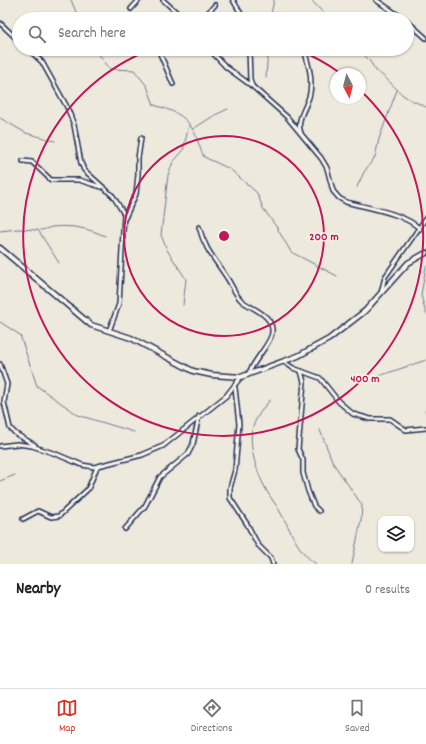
<!DOCTYPE html>
<html lang="en">
<head>
<meta charset="utf-8">
<style>
	body { margin:0; font-family:Dekko,sans-serif; background:#f2f2f2; color:#222 }
	.controls { position:absolute; right:12px; bottom:12px; display:grid; overflow:hidden; border-radius:8px; box-shadow:0 1px 3px #0004 }
	.controls button { width:36px; height:36px; display:grid; place-items:center; padding:0; border:0; border-bottom:1px solid #e0e0e0; background:#fff; color:#222; font:20px sans-serif }
	.compass { position:absolute; left:330px; top:68px; width:36px; height:36px; border-radius:50%; background:#fff; box-shadow:0 1px 3px #0004; rotate:173deg }
	.list { margin:0; padding:0; list-style:none }
	h2 { display:flex; justify-content:space-between; align-items:center; height:52px; margin:0; padding:0 16px; font-size:17px }
	h2 small { font-size:13px; font-weight:400; color:#767676 }
	.icon { flex:none; width:22px; height:22px; fill:none; stroke:currentColor; stroke-width:2; stroke-linecap:round; stroke-linejoin:round }
	.map { position:relative; flex:none; width:426px; height:564px; overflow:hidden }
	.search { position:absolute; background:#fff; box-shadow:0 1px 3px #0004; left:12px; right:12px; top:12px; height:44px; display:flex; align-items:center; gap:10px; box-sizing:border-box; padding:0 14px; border-radius:22px; color:#767676; font-size:15px }
	.sheet { height:124px; background:#fff }
	nav { display:flex; justify-content:space-around; align-items:center; box-sizing:border-box; height:56px; border-top:1px solid #e0e0e0; background:#fff; font-size:11px; color:#767676 }
	nav a { display:grid; justify-items:center; gap:2px }
	nav .on { color:#d93025 }
	.map>svg:first-child { display:block }
</style>
</head>
<body>
<div class="map">
<svg width="426" height="564" viewBox="0 0 426 564">
	<rect width="100%" height="100%" fill="#eee9dd"/>
	<filter id="ink" filterUnits="userSpaceOnUse"><feTurbulence type="fractalNoise" baseFrequency=".025" numOctaves="2"/><feDisplacementMap in="SourceGraphic" scale="8" xChannelSelector="R" yChannelSelector="G"/><feConvolveMatrix kernelMatrix="1 2 1 2 8 2 1 2 1" color-interpolation-filters="sRGB"/></filter>
	<g filter="url(#ink)">
		<g fill="none" stroke-linecap="round" stroke-linejoin="round">
			<g stroke="#6c778f" stroke-width="1">
				<path d="M 71,0 L 79,19"/>
				<path d="M 311,0 L 329,19"/>
				<path d="M 270,19 L 274,0"/>
				<path d="M 95,49 L 110,69 L 134,70 L 147,86 L 154,105 C 170,110 185,114 193,130 C 198,138 199,148 204,157 L 230,169 L 257,193 L 263,208 L 277,228 L 291,252 L 337,276"/>
				<path d="M 358,49 L 369,60 L 377,72 C 383,74 397,90 403,95 C 409,100 419,103 426,107"/>
				<path d="M 266,78 L 268,49"/>
				<path d="M 0,118 L 26,133 L 55,141"/>
				<path d="M 193,129 L 215,115 L 228,109"/>
				<path d="M 357,187 L 364,172 L 375,157 L 379,139 L 397,90"/>
				<path d="M 40,230 C 45,230 47,228 52,227 C 72,225 87,228 105,236"/>
				<path d="M 0,231 L 17,229 L 38,230 L 59,263"/>
				<path d="M 426,266 L 421,295 L 426,314"/>
				<path d="M 183,305 L 186,279 L 167,250 L 161,235 L 168,175 L 173,162 L 183,151 L 189,125"/>
				<path d="M 0,322 L 20,335 L 37,386 L 78,415 L 134,432"/>
				<path d="M 376,377 L 426,360"/>
				<path d="M 270,400 C 263,408 257,416 253,426 C 247,446 258,476 268,493 C 273,501 279,509 283,517 C 293,535 298,552 316,564"/>
				<path d="M 425,411 L 426,411"/>
				<path d="M 320,430 L 333,463 L 362,505 L 361,520 L 352,564"/>
				<path d="M 0,481 L 15,475"/>
			</g>
			<g stroke="#1b2f5e" stroke-width="6">
				<g id="street">
					<path d="M 163,0 L 184,19"/>
					<path d="M 233,0 L 244,19"/>
					<path d="M 376,0 L 404,19"/>
					<path d="M 131,9 L 139,0"/>
					<path d="M 202,19 L 215,5"/>
					<path d="M 407,21 L 426,38"/>
					<path d="M 0,23 L 19,41"/>
					<path d="M 28,49 L 42,62 L 67,107 L 74,125 L 81,163 L 84,170 L 113,196 L 124,214 L 119,304 L 109,331"/>
					<path d="M 158,49 L 173,84"/>
					<path d="M 209,49 L 226,67 L 252,86 L 287,117 L 321,158 L 327,168 L 333,191 L 339,198 L 346,202 C 368,208 404,213 420,229"/>
					<path d="M 249,49 L 250,79 L 252,86"/>
					<path d="M 301,133 C 295,119 308,106 310,93 C 313,77 308,64 304,49"/>
					<path d="M 23,161 L 32,162 L 51,180 L 79,180 L 101,187"/>
					<path d="M 125,218 L 136,194 L 138,175 L 138,158 L 141,138"/>
					<path d="M 199,227 C 205,250 215,259 227,278 C 232,285 235,295 242,301 C 252,309 274,315 272,333 C 271,343 253,361 248,375"/>
					<path d="M 381,293 L 385,277 L 426,218"/>
					<path d="M 284,362 L 293,368 L 320,378 L 339,402 L 353,414 L 370,419 L 390,419 L 406,430 L 426,428"/>
					<path d="M 0,364 L 7,384 L 4,402 L 10,428 L 16,434 L 35,445"/>
					<path d="M 301,371 L 304,382 L 298,449 L 303,460 L 303,473 L 308,491 L 314,506 L 319,511"/>
					<path d="M 235,388 L 239,424 L 235,470 L 230,488 L 230,498 L 247,524 L 258,545 L 271,558 L 273,564"/>
					<path d="M 0,446 L 17,444 L 32,446 L 56,454 L 82,465 L 94,467 L 142,455 L 163,446 L 226,396 L 241,377"/>
					<path d="M 23,519 L 38,511 L 51,517 L 59,516 L 88,489 L 97,467"/>
					<path d="M 125,529 L 145,506 L 160,477 L 188,454 L 193,444 L 199,416"/>
				</g>
			</g>
			<g stroke="#1b2f5e" stroke-width="7">
				<path id="secondary" d="M 0,248 L 91,325 L 131,338 L 193,371 L 212,375 L 241,377 L 298,356 L 329,339 L 365,311 L 408,263 L 426,253"/>
			</g>
			<use href="#street" stroke="#fcf5e5" stroke-width="3"/>
			<use href="#secondary" stroke="#fcf5e5" stroke-width="4"/>
		</g>
	</g>
	<g fill="none" stroke="#c2185b" stroke-width="2">
		<circle cx="224" cy="236" r="100"/>
		<path d="M296 49A200 200 0 0 1 340 73M360 90A200 200 0 1 1 152 49"/>
	</g>
	<circle cx="224" cy="236" r="6" fill="#c2185b" stroke="#fcf5e5" stroke-width="2"/>
	<g font-size="12" text-anchor="middle" font-weight="bold" fill="#c2185b" stroke="#fcf5e5" stroke-width="3" stroke-linejoin="round" paint-order="stroke">
		<text x="324" y="240">200 m</text>
		<text x="365" y="382">400 m</text>
	</g>
</svg>
<div class="controls">
<button><svg class="icon" aria-label="layers" viewBox="0 0 24 24"><path d="M12 4l9 5-9 5-9-5zM3 14l9 5 9-5"/></svg></button>
</div>
<svg class="compass" viewBox="-18 -18 36 36"><path d="M0-13l5 13h-10z" fill="#e53935"/><path d="M0 13l5-13h-10z" fill="#767676"/></svg>
<div class="search"><svg class="icon" aria-label="search" viewBox="0 0 24 24"><circle cx="10" cy="10" r="6"/><path d="M15 15l6 6"/></svg>Search here</div>
</div>
<section class="sheet">
<h2>Nearby<small>0 results</small></h2>
<ul class="list">
</ul>
</section>
<nav>
<a class="on"><svg class="icon" aria-label="map" viewBox="0 0 24 24"><path d="M3 6l6-2 6 2 6-2v14l-6 2-6-2-6 2zM9 4v14M15 6v14"/></svg>Map</a>
<a><svg class="icon" aria-label="directions" viewBox="0 0 24 24"><path d="M12 3l9 9-9 9-9-9zM9 14v-3h6M13 9l2 2-2 2"/></svg>Directions</a>
<a><svg class="icon" aria-label="saved" viewBox="0 0 24 24"><path d="M7 4h10v16l-5-4-5 4z"/></svg>Saved</a>
</nav>
</body>
</html>
